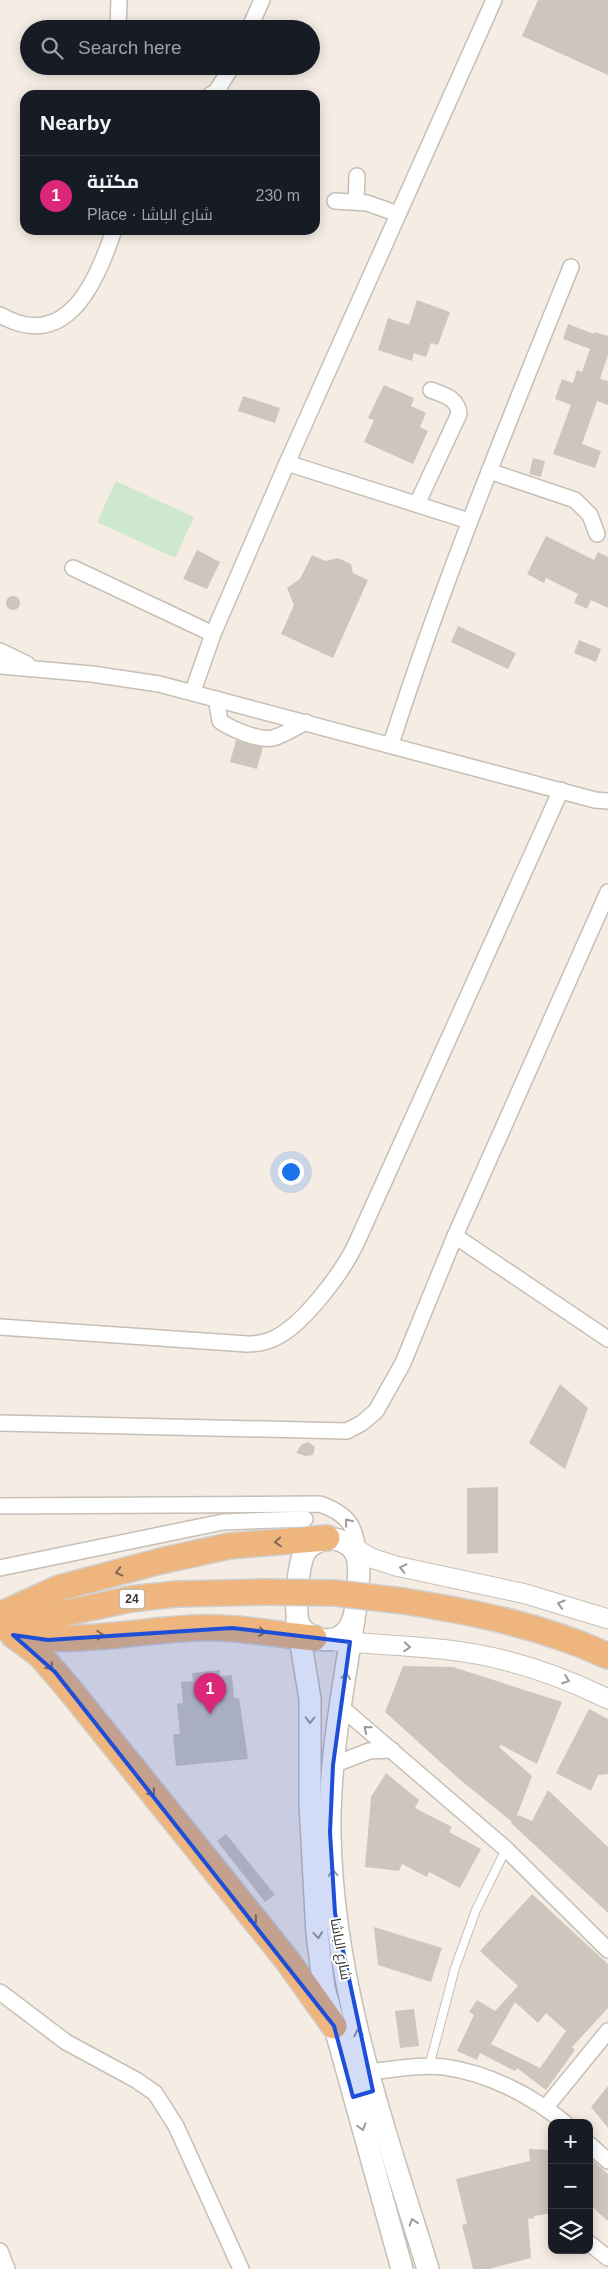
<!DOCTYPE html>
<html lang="en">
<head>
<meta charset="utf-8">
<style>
	body { margin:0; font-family:Helvetica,Cairo,sans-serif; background:#242831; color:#f1f3f6 }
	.controls { position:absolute; right:15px; bottom:15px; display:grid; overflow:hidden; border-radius:10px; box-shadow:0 2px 12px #0003 }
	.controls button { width:45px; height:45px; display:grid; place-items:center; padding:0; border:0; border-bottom:1px solid #363941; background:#171b24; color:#f1f3f6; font:25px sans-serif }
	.you { position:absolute; left:290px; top:1171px; width:18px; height:18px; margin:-12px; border:4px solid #fff; border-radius:50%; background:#1a73e8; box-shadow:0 0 0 8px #1a73e833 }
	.badge { display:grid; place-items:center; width:32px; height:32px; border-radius:50%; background:#db2777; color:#fff; font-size:16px; font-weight:700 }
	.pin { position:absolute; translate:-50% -41px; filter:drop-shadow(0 1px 2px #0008) }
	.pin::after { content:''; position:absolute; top:26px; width:18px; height:15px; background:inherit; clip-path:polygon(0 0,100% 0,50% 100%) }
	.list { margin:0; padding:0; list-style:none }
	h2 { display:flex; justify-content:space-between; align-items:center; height:65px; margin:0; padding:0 20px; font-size:21px }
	h2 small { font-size:16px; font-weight:400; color:#9ea1a6 }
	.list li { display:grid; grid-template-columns:32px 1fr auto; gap:15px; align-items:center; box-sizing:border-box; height:80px; padding:0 20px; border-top:1px solid #363941 }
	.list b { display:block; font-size:19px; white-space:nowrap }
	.list p { margin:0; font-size:16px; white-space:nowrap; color:#9ea1a6 }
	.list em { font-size:16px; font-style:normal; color:#9ea1a6 }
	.icon { flex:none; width:28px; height:28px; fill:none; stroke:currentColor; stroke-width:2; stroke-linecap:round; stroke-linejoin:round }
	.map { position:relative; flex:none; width:608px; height:2269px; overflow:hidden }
	.search { position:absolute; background:#171b24; box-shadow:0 2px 12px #0003; left:20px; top:20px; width:300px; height:55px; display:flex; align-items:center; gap:12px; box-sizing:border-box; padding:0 18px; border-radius:28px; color:#9ea1a6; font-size:19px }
	.panel { position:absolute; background:#171b24; box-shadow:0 2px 12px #0003; left:20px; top:90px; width:300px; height:145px; border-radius:15px }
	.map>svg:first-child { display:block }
</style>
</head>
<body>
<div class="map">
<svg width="608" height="2269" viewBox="0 0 608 2269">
	<rect width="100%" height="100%" fill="#f5ede4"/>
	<path fill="#cee8cd" d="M 116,481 L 194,517 L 175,558 L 97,522 Z"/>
	<g fill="#cec6bd" fill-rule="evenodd">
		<path d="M 538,0 L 608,0 L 608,75 L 522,36 Z"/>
		<path d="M 417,300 L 450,312 L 438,345 L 431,343 L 426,357 L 414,353 L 412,361 L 378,350 L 388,318 L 409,325 Z"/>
		<path d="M 568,324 L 594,334 L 595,332 L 608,336 L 608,355 L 600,379 L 608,381 L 608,405 L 597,401 L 582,444 L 601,451 L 595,468 L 553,454 L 571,405 L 555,399 L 562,379 L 573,383 L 577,370 L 582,372 L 590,349 L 563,339 Z"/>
		<path d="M 384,385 L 414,398 L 411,406 L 426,413 L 420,427 L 428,431 L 413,464 L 364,442 L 374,420 L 368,418 Z"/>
		<path d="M 243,396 L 280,408 L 275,423 L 238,411 Z"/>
		<path d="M 533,458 L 545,461 L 541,477 L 529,474 Z"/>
		<path d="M 546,536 L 594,560 L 598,552 L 608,557 L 608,608 L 591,600 L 587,609 L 574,603 L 578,594 L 546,578 L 544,583 L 527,574 Z"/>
		<path d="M 197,550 L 220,562 L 207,589 L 183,579 Z"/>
		<path d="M 312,555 L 325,561 L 338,558 L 351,564 L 353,573 L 368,580 L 333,658 L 281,634 L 294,605 L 287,588 L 300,579 Z"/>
		<circle cx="13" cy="603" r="7"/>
		<path d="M 458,626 L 516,653 L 508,669 L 451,642 Z"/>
		<path d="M 579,640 L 601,649 L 596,662 L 574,653 Z"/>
		<path d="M 236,740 L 263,747 L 257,769 L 230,762 Z"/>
		<path d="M 560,1384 L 588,1408 L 565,1469 L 529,1443 Z"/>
		<path d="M 308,1442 L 315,1447 L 313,1455 L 306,1456 L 296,1453 L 302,1444 Z"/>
		<path d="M 498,1487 L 498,1553 L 467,1554 L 467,1488 Z"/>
		<path d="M 403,1666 L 453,1667 L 562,1702 L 537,1764 L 501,1745 L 499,1747 L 532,1776 L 516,1818 L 518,1815 L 532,1821 L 548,1790 L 608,1847 L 608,1913 L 511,1823 L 512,1822 L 458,1778 L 385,1712 Z"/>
		<path d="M 220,1670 L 220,1676 L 232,1675 L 234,1698 L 239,1698 L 248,1759 L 176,1766 L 173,1734 L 180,1734 L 177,1704 L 183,1703 L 181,1682 L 193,1681 L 192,1673 Z"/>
		<path d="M 589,1709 L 608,1719 L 608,1774 L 598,1775 L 591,1791 L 556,1773 Z"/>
		<path d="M 386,1773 L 419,1800 L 415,1808 L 452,1827 L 449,1832 L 481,1849 L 460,1888 L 429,1872 L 427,1877 L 402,1864 L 399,1871 L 365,1867 L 371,1797 Z"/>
		<path d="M 226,1834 L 275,1895 L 265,1902 L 217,1841 Z"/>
		<path d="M 532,1894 L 608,1964 L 608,2008 L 572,2047 L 575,2050 L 546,2090 L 517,2068 L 515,2071 L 480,2053 L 477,2060 L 457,2051 L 474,2015 L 469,2012 L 477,2000 L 495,2011 L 518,1986 L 480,1951 ZM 515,2002 L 538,2023 L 546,2013 L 566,2031 L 540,2068 L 491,2044 Z"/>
		<path d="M 374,1927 L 442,1948 L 431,1982 L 378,1965 Z"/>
		<path d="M 414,2009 L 419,2046 L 400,2048 L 395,2011 Z"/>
		<path d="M 608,2086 L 608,2128 L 591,2107 Z"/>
		<path d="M 529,2149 L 552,2150 L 552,2213 L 534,2216 L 534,2218 L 528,2219 L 531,2258 L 489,2269 L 473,2269 L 462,2225 L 467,2224 L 456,2179 L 530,2161 Z"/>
		<path d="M 589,2157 L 608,2174 L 608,2221 L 589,2204 Z"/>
	</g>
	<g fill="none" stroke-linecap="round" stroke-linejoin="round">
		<g stroke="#c7bfb6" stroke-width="10">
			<path id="service" d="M 429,2067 L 455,1968 L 476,1910 L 506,1849"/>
		</g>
		<g stroke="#c7bfb6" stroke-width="18">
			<g id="minor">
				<path d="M 118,29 L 119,0"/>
				<path d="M 249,29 L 262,0"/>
				<path d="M 210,95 L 216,92 L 232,66"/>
				<path d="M 335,201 L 367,203 L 398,214"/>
				<path d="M 356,201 L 357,176"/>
				<path d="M 0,315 C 67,353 97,281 114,230"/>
				<path d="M 287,463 L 469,521"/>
				<path d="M 489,471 L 575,500 L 590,515 L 597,534"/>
				<path d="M 417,504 L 459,414 C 458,398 444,395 431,390"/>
				<path d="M 73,568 L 213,634"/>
				<path d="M 0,651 L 27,664"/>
				<path d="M 0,666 L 92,674 L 159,684 L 595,800 L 608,801"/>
				<path d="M 193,691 L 213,634 L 287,463 L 494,0"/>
				<path d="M 216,699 L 220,721 C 231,729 259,741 273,738 C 284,735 296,727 306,722"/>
				<path d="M 391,744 C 443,582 507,425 571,267"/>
				<path d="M 455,1236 L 608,1339"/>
				<path d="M 0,1327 L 247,1344 C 258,1344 268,1342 277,1337 C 305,1322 341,1274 355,1246 L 561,790"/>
				<path d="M 0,1423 L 347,1431 L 362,1423 L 376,1411 L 403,1363 L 455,1236 L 608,892"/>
				<path d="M 0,1506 L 320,1504 C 351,1515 356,1528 359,1559"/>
				<path d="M 0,1568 L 223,1522 L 305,1519"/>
				<path d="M 341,1707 L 506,1849 L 608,1950"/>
				<path d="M 333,1765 L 369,1751 L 392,1750"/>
				<path d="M 0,1992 L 66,2042 L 136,2080 L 155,2093 L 176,2126 L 241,2269"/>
				<path d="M 367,2072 C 392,2070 419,2064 444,2067 C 488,2073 531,2095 565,2123"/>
				<path d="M 546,2107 L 608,2031"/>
				<path d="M 589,2144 L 608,2161"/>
				<path d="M 589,2243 L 608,2258"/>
				<path d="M 0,2251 L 7,2269"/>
			</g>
		</g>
		<g stroke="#c7bfb6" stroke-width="21">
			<g id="tertiary">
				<path d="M 346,1543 L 371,1558 L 396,1566 L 526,1594 L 608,1619"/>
				<path d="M 335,1641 C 392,1646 452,1646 507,1661 C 542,1670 575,1683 608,1699"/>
			</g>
		</g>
		<g stroke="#c7bfb6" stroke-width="24">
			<g id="secondary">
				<path d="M 327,1538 C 364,1541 360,1566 357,1595 C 356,1605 356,1618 349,1628 C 338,1645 312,1643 300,1626 C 293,1615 298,1563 305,1552 C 310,1544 318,1541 327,1538 Z"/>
				<path d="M 354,1619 C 343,1689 329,1761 330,1832 C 332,1983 384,2127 428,2269"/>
				<path d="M 297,1620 L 310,1699 L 310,1804 L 317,1934 L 324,1988 L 402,2269"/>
			</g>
		</g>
		<g stroke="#cfcfce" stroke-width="28">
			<g id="primary">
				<path d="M 403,1601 C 473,1612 543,1626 608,1656"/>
				<path d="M 0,1615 L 59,1588 L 161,1561 L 229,1546 L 327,1538"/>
				<path d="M 0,1627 L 131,1599 L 176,1594 L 266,1592"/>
				<path d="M 13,1635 L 40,1655 L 70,1690 L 287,1960 L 334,2026"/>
				<path d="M 15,1635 C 69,1645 136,1631 193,1628 C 233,1626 273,1634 314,1638"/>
			</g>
		</g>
		<use href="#service" stroke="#fff" stroke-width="8"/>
		<use href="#minor" stroke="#fff" stroke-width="15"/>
		<use href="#tertiary" stroke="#fff" stroke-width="19"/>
		<use href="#secondary" stroke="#fff" stroke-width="21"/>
		<use href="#primary" stroke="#eeb57e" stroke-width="25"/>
		<g stroke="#cfcfce" stroke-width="28" stroke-linecap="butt">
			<path id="primary-bridge" d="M 266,1592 L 335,1593 L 403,1601"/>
		</g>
		<use href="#primary-bridge" stroke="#eeb57e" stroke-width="25"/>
	</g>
	<defs><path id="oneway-chevron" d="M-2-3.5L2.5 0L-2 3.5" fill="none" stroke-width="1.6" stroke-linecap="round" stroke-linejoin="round" transform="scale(1.25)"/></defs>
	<g stroke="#9c9a99">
		<use href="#oneway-chevron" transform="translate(348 1522) rotate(-129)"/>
		<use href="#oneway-chevron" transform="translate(403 1568) rotate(-167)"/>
		<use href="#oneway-chevron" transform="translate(561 1604) rotate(-163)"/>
		<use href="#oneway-chevron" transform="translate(407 1647) rotate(5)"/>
		<use href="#oneway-chevron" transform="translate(346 1676) rotate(-82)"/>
		<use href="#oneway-chevron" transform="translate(566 1680) rotate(21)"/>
		<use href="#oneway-chevron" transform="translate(310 1720) rotate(91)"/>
		<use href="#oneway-chevron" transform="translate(367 1729) rotate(-140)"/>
		<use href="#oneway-chevron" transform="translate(333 1873) rotate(-94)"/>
		<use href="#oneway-chevron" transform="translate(318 1935) rotate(85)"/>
		<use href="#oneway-chevron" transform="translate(358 2033) rotate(-103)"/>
		<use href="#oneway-chevron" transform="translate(362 2127) rotate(74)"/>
		<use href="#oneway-chevron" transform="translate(413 2222) rotate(-107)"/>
	</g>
	<g stroke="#816951">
		<use href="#oneway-chevron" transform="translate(278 1542) rotate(176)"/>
		<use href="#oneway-chevron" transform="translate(119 1572) rotate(166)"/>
		<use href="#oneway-chevron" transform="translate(262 1632) rotate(7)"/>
		<use href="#oneway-chevron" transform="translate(100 1635) rotate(-4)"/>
		<use href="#oneway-chevron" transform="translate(50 1667) rotate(50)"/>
		<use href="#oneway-chevron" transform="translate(152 1793) rotate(51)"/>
		<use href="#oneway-chevron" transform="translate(254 1920) rotate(51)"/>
	</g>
	<path fill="#1d4ed8" fill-opacity="0.2" stroke="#1d4ed8" stroke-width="4" stroke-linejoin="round" d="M 232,1628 L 350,1642 L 333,1765 L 330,1832 L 335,1913 L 373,2091 L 353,2097 L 334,2026 L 55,1672 L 13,1635 L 48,1640 Z"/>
	<g text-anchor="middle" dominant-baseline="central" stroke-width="4" stroke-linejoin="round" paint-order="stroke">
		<rect fill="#fff" stroke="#747270" stroke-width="1" x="119.5" y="1589.5" width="25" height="19" rx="4"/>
		<g font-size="12" font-weight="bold" fill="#393633">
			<text x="132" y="1599">24</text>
		</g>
		<g font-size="14" fill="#393633" stroke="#fff">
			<text transform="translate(341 1949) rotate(80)">شارع الباشا</text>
		</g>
	</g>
</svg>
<div class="controls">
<button>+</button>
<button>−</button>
<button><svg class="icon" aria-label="layers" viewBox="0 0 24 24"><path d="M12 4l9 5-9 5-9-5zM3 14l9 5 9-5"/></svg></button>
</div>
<div class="you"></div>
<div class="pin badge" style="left:210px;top:1714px">1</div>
<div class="search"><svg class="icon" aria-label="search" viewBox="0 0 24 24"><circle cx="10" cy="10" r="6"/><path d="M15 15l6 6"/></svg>Search here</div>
<section class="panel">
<h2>Nearby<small></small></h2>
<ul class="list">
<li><span class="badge">1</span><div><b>مكتبة</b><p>Place · شارع الباشا</p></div><em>230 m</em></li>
</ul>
</section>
</div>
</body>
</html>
